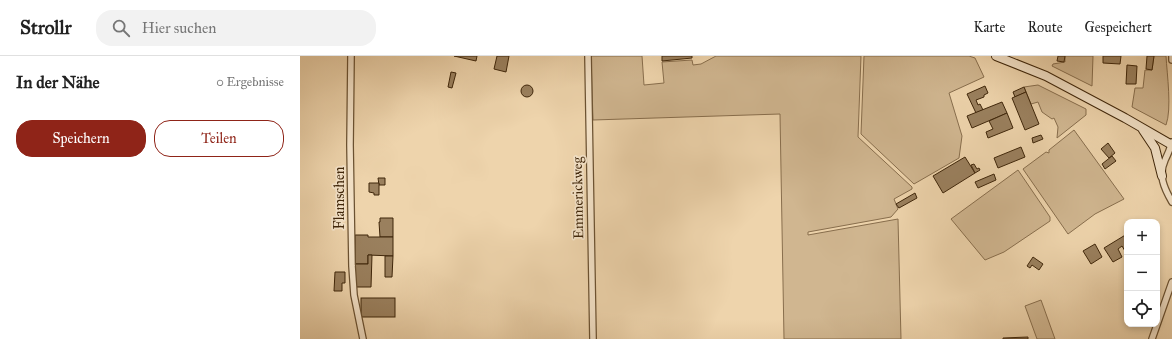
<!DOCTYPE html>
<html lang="de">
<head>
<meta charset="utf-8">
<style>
	body { margin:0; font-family:"IM FELL Great Primer",serif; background:#f2f2f2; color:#222 }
	.controls { position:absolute; right:12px; bottom:12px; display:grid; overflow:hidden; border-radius:8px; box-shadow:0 2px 6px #0003 }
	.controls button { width:36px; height:36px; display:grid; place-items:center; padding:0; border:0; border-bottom:1px solid #e0e0e0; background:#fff; color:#222; font:20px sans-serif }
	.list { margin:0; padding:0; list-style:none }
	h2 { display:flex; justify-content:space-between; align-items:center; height:52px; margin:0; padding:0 16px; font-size:17px }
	h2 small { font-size:13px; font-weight:400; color:#767676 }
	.actions { display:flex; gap:8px; padding:12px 16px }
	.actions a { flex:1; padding:9px 0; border:1px solid #8f2418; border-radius:16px; text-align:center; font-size:14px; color:#8f2418 }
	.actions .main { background:#8f2418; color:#fff }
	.icon { flex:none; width:22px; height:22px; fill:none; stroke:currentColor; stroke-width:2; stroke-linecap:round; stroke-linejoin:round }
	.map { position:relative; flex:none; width:872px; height:283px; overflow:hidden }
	header { display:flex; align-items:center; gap:24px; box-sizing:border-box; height:56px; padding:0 20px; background:#fff; border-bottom:1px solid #e0e0e0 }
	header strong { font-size:19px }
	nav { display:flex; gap:22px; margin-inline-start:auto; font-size:14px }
	.search { width:280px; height:36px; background:#f2f2f2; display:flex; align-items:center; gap:10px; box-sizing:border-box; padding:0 14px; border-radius:16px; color:#767676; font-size:15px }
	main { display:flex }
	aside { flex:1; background:#fff }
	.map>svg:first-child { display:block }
</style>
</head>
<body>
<header>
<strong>Strollr</strong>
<div class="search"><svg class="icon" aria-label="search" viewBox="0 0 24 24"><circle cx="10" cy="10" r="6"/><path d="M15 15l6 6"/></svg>Hier suchen</div>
<nav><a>Karte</a><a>Route</a><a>Gespeichert</a></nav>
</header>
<main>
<aside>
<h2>In der Nähe<small>0 Ergebnisse</small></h2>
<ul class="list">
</ul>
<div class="actions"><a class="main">Speichern</a><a>Teilen</a></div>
</aside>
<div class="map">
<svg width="872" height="283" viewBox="0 0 872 283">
	<rect width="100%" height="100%" fill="#eed4ac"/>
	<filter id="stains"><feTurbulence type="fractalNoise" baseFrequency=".005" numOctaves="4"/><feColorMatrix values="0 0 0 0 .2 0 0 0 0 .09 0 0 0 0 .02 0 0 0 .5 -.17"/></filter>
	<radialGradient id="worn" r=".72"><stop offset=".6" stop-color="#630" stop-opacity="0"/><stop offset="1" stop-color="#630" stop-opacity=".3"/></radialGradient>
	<g fill="#d0b690" stroke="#886e4d">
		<path d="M 291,0 L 342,0 L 344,29 L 364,27 L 362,6 L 392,4 L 393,9 L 401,8 L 416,0 L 561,0 L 558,81 L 612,131 L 612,133 L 594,143 L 598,153 L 591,161 L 508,176 L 508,179 L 598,163 L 601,283 L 484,283 L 480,58 L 293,64 Z"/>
		<path d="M 564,0 L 669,0 L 675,2 L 684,21 L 649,37 L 662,80 L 659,102 L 614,128 L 561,78 Z"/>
		<path d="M 765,0 L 793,0 L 792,30 L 752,10 L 753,8 L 765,6 Z"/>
		<path d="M 854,0 L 866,0 C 867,18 872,53 866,69 L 832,51 L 835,32 L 843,32 L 845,14 L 852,14 Z"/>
		<path d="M 738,29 L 786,53 L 786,59 L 757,82 L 758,71 L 754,62 L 752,63 L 742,56 L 738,46 L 731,48 L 724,31 Z"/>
		<path d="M 774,74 L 824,143 L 795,158 L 768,178 L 723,113 L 746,96 L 749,97 L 749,94 Z"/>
		<path d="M 718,114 L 750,161 L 750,165 L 704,196 L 685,204 L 651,163 Z"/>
		<path d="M 741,244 L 755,283 L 737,283 L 725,250 Z"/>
	</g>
	<g fill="#9a805e" stroke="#3f260a">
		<path d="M 154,0 L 177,0 L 176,5 Z"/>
		<path d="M 197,0 L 209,0 L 206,16 L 194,13 Z"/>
		<path d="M 362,0 L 392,0 L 392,2 L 362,5 Z"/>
		<path d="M 758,0 L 765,0 L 764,6 L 757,5 Z"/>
		<path d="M 803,0 L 821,0 L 820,8 L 803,7 Z"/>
		<path d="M 847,0 L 854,0 L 852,14 L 846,13 Z"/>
		<path d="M 827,9 L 837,10 L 836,28 L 826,28 Z"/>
		<path d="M 151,16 L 156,17 L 152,32 L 148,31 Z"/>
		<circle cx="227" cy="35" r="6"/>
		<path d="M 685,30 L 688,37 L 684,39 L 684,41 L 676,44 L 678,49 L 680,48 L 683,54 L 676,57 L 667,38 Z"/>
		<path d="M 724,31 L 726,36 L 715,41 L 713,36 Z"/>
		<path d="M 726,36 L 739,68 L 725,74 L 712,42 Z"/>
		<path d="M 702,46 L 707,57 L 672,72 L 667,60 Z"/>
		<path d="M 707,57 L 713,72 L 688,82 L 686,76 L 693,73 L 689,65 Z"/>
		<path d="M 741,79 L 743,83 L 733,87 L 732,82 Z"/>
		<path d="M 808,87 L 815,97 L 809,102 L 801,93 Z"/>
		<path d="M 721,91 L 725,101 L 698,112 L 694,102 Z"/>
		<path d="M 812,100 L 816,105 L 805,113 L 802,108 Z"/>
		<path d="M 665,101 L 675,117 L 643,137 L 633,120 Z"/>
		<path d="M 674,108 L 677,113 L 679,112 L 680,114 L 675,117 L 671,109 Z"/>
		<path d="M 694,118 L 696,124 L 678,132 L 675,126 Z"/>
		<path d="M 78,122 L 85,122 L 85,129 L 79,129 Z"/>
		<path d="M 69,127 L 79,127 L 79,139 L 74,139 L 74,137 L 69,136 Z"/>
		<path d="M 615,137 L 617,142 L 599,152 L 596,148 Z"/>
		<path d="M 80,162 L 93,162 L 93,181 L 80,181 L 79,166 L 80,166 Z"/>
		<path d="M 827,178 L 827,194 L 825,195 L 822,190 L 818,193 L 822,201 L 813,206 L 804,192 Z"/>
		<path d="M 55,179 L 68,179 L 68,181 L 93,181 L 93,200 L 68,199 L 68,208 L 55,208 Z"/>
		<path d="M 795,188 L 802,201 L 791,208 L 783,195 Z"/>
		<path d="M 68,199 L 72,199 L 71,231 L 55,231 L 55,208 L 68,208 Z"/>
		<path d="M 85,200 L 93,200 L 92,221 L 85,221 Z"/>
		<path d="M 733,201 L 743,208 L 739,214 L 732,209 L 730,212 L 727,210 Z"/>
		<path d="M 35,216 L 45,216 L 45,227 L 42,227 L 42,235 L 34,235 Z"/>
		<rect x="61" y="242" width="34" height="19"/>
		<path d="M 728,281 L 728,283 L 703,283 L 703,282 Z"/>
	</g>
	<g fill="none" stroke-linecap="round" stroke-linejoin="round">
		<g stroke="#6b5232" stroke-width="8">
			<g id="minor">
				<path d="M 51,0 L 50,89 L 52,210 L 54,239 L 63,283"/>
				<path d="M 288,0 L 293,283"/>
				<path d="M 872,0 L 872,4"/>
				<path d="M 872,86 C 870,93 868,98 865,104 C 858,119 864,132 872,146"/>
				<path d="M 852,283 L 872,226"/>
			</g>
		</g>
		<g stroke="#3f260a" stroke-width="10">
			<g id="secondary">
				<path d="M 696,0 L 746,20 L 825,62 L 872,89"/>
				<path d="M 843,74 L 855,92 L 862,120"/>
			</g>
		</g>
		<use href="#minor" stroke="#f4e3c9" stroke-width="5.5"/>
		<use href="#secondary" stroke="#f4e3c9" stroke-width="8"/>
	</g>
	<g text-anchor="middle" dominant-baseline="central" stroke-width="3.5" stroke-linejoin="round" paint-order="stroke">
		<g font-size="14" fill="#3f260a" stroke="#f4e3c9">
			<text transform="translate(39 142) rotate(-90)">Flamschen</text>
			<text transform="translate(278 142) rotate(-91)">Emmerickweg</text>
		</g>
	</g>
	<rect width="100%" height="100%" filter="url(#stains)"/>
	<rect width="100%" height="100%" fill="url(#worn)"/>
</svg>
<div class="controls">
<button>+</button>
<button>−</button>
<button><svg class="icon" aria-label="locate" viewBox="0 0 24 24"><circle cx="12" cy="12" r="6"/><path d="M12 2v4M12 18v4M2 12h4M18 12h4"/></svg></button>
</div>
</div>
</main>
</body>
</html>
